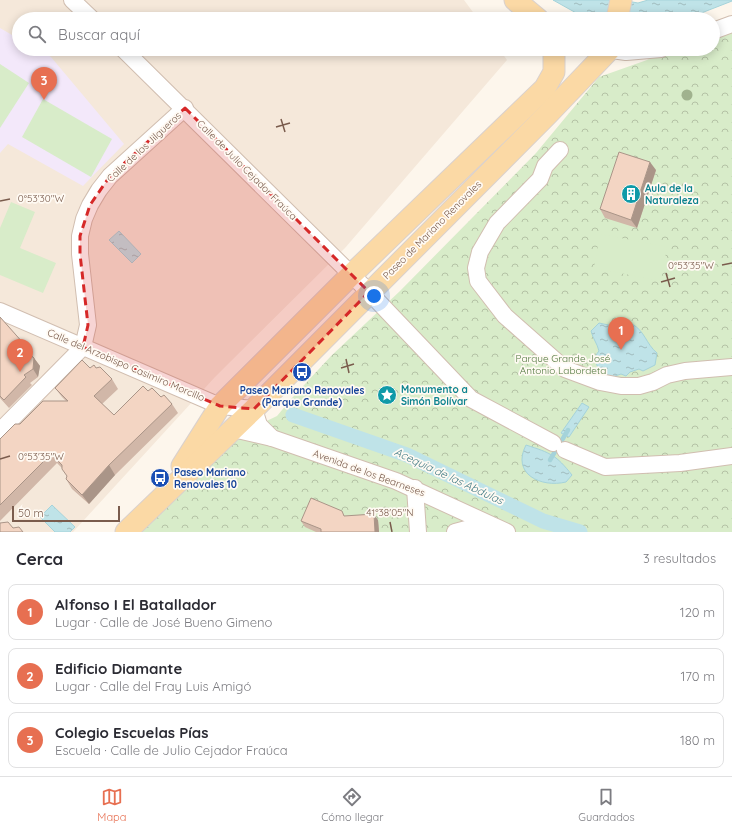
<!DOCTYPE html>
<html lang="es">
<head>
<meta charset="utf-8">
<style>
	body { margin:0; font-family:Quicksand,sans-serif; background:#f2f2f3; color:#2b2b33 }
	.scale { position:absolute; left:12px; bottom:10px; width:108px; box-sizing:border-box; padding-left:4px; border:2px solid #7a5c4d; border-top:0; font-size:11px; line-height:14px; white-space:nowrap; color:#7a5c4d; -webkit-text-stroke:3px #fffaf3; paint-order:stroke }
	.you { position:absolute; left:374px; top:296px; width:14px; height:14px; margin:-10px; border:3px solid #fff; border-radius:50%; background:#1a73e8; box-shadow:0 0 0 6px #1a73e833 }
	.badge { display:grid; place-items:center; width:26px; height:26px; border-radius:50%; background:#e76f51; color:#fff; font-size:13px; font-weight:700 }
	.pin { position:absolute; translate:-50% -33px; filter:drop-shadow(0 1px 2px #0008) }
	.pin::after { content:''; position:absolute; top:21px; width:14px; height:12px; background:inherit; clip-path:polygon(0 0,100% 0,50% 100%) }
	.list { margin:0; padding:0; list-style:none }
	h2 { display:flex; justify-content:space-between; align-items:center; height:52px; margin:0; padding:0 16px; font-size:17px }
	h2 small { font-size:13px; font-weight:400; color:#7c7c81 }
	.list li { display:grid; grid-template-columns:26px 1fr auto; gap:12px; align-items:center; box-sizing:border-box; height:56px; margin:0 8px 8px; padding:0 8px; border:1px solid #e1e1e2; border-radius:8px }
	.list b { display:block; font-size:15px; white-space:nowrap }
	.list p { margin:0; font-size:13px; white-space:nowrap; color:#7c7c81 }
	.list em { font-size:13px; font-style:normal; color:#7c7c81 }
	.icon { flex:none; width:22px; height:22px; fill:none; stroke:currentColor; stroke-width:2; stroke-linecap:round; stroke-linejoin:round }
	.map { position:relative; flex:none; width:732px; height:532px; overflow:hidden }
	.search { position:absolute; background:#fff; box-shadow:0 2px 10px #0003; left:12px; right:12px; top:12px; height:44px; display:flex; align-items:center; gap:10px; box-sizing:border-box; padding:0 14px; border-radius:22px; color:#7c7c81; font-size:15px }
	.sheet { height:244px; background:#fff }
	nav { display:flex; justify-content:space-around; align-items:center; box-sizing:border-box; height:56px; border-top:1px solid #e1e1e2; background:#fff; font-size:11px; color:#7c7c81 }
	nav a { display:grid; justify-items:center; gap:2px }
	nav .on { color:#e76f51 }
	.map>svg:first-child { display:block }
</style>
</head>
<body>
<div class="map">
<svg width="732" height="532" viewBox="0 0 732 532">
	<defs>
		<pattern id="park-crowns" width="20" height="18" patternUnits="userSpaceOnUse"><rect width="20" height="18" fill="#d8ecc9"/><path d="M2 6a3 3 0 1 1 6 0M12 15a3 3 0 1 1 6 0" fill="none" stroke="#b4c2a5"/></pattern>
		<pattern id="water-ripples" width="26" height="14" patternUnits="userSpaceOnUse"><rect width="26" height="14" fill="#bfe3e8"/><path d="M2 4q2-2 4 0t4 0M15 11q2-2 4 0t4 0" fill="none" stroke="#a0bbbe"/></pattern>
	</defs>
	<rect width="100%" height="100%" fill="#fdf6ec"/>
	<path fill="#f5e8da" d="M 0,0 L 464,0 L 478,19 L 19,19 L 19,49 L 499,49 L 507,60 L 345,248 L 215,377 L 73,532 L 0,532 Z"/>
	<path fill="#f3e8fa" d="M 0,28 L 19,39 L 19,49 L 37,49 L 51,57 L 124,144 L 83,186 L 8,144 L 0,153 Z"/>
	<path fill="url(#park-crowns)" d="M 732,28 L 732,532 L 138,532 L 233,437 L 277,416 L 292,398 L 331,356 L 400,291 L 536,153 L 599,77 L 678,49 L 713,49 L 713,35 Z"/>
	<g fill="#d8ecc9">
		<path d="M 0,64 L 29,83 L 0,128 Z"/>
		<path d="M 43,99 L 112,139 L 91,177 L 22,137 Z"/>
		<path d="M 11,202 L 35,212 L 20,248 L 56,263 L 43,293 L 0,275 L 0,228 Z"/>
		<path d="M 600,234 L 667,247 L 661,281 L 594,268 Z"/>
	</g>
	<g fill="url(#water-ripples)" stroke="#a5d3da">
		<path d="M 553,0 L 621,0 L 638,3 L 648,0 L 732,0 L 732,1 L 686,19 L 587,19 Z"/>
		<path d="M 119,231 L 141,254 L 132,263 L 109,240 Z"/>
		<path d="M 599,323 L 618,327 L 632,324 C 645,331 646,344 657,353 L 655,365 L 643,371 L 639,369 L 630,372 L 626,376 L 621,374 L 612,377 L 601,372 C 596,366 593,357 599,351 C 597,343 593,339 591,331 Z"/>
		<path d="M 582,403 L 589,407 L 569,437 L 561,433 Z"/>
		<path d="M 526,445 C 551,453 556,455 572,475 L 566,482 C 541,488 511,474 526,445 Z"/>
		<path d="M 52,505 L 75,527 L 70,532 L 55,532 L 40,517 Z"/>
	</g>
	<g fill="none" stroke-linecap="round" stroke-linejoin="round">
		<path stroke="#a5d3da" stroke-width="4.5" d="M 550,460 L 568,430"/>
		<path stroke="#bfe3e8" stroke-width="15" d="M 293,415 L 407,455 L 543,521 L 580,532"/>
		<g stroke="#d1beb0" stroke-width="18">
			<g id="minor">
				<path d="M 72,0 L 92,19"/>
				<path d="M 713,31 L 732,24"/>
				<path d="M 123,49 L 369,292 L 471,399 L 553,443"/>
				<path d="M 605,49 L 626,52 L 661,49"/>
				<path d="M 560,150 L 545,166 L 540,179 L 497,223 L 480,252 L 476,268 L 478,281 L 505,316 L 565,369 L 600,382 L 621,386 L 639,386 L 653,382 L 667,375 L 685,371 L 732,367"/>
				<path d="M 0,311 L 220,406 L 254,409 L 259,425 L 272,438"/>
				<path d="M 233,429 L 272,438 L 396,481 L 507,532"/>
				<path d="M 0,431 L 83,347 L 88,325 L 80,254 L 80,236 L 84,219 L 90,205 L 99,190 L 110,176 L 185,108"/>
				<path d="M 565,450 L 605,467 L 680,463 L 732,456"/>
				<path d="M 415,488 L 418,532"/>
				<path d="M 455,532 L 470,528 L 491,528"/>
			</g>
		</g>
		<g stroke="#dad1cd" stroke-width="23">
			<g id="major">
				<path d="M 515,0 L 538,19"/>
				<path d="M 617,19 L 621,0"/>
				<path d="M 182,466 L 220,406 L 351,275 L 545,88 L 554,72 L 554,49"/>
				<path d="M 126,532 L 254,409 L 547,115 L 610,49"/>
			</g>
		</g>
		<use href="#minor" stroke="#fff" stroke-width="16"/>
		<use href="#major" stroke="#fbd9a5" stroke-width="21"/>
	</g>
	<circle fill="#a0b28e" cx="687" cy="95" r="5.5"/>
	<g fill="#d1b7a8">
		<path d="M 656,170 L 637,228 L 605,218 L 600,209 Z"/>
		<path d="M 0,317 L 24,344 L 30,352 L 28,353 L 34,358 L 40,366 L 38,377 L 30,383 L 32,385 L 9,408 L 0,398 Z"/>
		<path d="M 90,368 L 96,368 L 112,379 L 118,389 L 102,404 L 114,415 L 148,391 L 161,397 L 172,404 L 178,413 L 115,475 L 89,504 L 72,489 L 66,479 L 67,476 L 62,468 L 57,463 L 0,521 L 0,439 L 20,424 L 66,401 L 62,397 L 55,388 Z"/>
		<path d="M 345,516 L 378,520 L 379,532 L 316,532 L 305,527 L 301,521 Z"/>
	</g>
	<g fill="#aa9588">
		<path d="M 650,162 L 656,170 L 637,228 L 631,220 Z"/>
		<path d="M 34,358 L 40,366 L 38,377 L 33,369 Z"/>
		<path d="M 109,465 L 115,475 L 89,504 L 82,495 Z"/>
		<path d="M 374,514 L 378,520 L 379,532 L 375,532 Z"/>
	</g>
	<g fill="#f3d5c3" stroke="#aa9588">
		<path d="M 619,152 L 650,162 L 631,220 L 600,209 Z"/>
		<path d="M 0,317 L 24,344 L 20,347 L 34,358 L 33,369 L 24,375 L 26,377 L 4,400 L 0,396 Z"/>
		<path d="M 82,360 L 90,368 L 94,365 L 96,368 L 100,367 L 112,379 L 94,396 L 114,415 L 143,386 L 148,391 L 152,388 L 161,397 L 164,395 L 172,404 L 109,465 L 82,495 L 66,479 L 67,476 L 62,469 L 62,465 L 51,454 L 0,505 L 0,439 L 15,424 L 20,424 L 43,401 L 68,401 L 55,388 Z"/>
		<path d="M 311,498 L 342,511 L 344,516 L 374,514 L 375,532 L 321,532 L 321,529 L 301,521 Z"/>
		<path d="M 8,522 L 13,528 L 19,527 L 23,532 L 0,532 L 0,523 Z"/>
	</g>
	<path fill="#d62828" fill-opacity="0.2" stroke="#d62828" stroke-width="3" stroke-dasharray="8 5" stroke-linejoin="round" d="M 185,108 L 369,292 L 254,409 L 220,406 L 83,347 L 88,325 L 80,254 L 80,236 L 90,205 L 110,176 Z"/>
	<path fill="none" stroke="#7a5c4d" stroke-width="1.5" d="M 281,119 L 285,132M 276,127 L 290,123M 0,201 L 10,199M 722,265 L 732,263M 666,273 L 670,287M 661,282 L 675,278M 346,359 L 349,373M 341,368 L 354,364M 0,459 L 10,456M 390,522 L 392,532"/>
	<defs>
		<g id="building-disc" transform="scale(1)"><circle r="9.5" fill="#0f9aa8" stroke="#fffaf3"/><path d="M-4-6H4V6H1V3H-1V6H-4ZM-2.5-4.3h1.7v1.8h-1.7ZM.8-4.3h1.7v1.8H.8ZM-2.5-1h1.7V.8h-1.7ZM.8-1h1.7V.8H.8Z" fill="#fff"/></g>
		<g id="bus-disc" transform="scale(1)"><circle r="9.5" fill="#1a4fb4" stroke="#fffaf3"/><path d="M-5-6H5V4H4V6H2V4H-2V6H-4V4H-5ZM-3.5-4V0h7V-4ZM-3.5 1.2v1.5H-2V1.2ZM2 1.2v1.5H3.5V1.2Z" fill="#fff"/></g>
		<g id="sight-disc" transform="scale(1)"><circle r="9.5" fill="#0f9aa8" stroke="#fffaf3"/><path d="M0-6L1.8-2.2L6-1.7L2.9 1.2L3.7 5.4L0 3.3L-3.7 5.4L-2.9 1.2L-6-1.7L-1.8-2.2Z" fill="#fff"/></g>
	</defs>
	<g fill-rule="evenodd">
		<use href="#building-disc" x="631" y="194"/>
		<use href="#bus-disc" x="302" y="372"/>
		<use href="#sight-disc" x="387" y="395"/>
		<use href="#bus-disc" x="160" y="478"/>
	</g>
	<g text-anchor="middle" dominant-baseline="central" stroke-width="3.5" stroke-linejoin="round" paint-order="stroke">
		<g font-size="10" fill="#7a5c4d" stroke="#fffaf3">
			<text transform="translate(144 147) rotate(-43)">Calle de los Jilgueros</text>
			<text transform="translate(247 170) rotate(45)">Calle de Julio Cejador Fraúca</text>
			<text transform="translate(432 230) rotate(-45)">Paseo de Mariano Renovales</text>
			<text transform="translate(126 365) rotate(23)">Calle del Arzobispo Casimiro Morcillo</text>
			<text transform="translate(369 473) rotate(20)">Avenida de los Bearneses</text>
		</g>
		<g font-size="10" font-weight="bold" fill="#0d838f" stroke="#fffaf3" text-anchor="start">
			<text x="645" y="188">Aula de la<tspan x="645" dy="12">Naturaleza</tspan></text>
			<text x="401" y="389">Monumento a<tspan x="401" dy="12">Simón Bolívar</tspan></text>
		</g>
		<g font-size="10" fill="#537a41" stroke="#fffaf3">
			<text x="563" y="358">Parque Grande José<tspan x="563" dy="12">Antonio Labordeta</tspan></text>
		</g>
		<g font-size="10" font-weight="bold" fill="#164399" stroke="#fffaf3">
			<text x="302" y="390">Paseo Mariano Renovales<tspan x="302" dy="12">(Parque Grande)</tspan></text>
			<text x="174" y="472" text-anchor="start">Paseo Mariano<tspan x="174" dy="12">Renovales 10</tspan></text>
		</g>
		<g font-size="11" font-style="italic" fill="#437c86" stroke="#fffaf3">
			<text transform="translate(449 476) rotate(25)">Acequia de las Abdulas</text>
		</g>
	</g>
	<g font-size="10" text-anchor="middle" fill="#7a5c4d" stroke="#fffaf3" stroke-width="3.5" stroke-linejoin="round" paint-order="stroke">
		<text x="41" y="202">0°53'30"W</text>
		<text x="691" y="269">0°53'35"W</text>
		<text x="41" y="460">0°53'35"W</text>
		<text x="390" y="516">41°38'05"N</text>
	</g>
</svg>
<div class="scale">50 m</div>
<div class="you"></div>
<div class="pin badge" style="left:621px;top:350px">1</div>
<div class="pin badge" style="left:20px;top:372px">2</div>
<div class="pin badge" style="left:44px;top:100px">3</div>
<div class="search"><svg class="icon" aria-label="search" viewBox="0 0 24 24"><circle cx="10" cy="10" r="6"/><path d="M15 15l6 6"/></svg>Buscar aquí</div>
</div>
<section class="sheet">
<h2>Cerca<small>3 resultados</small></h2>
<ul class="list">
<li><span class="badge">1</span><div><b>Alfonso I El Batallador</b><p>Lugar · Calle de José Bueno Gimeno</p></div><em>120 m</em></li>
<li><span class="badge">2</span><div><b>Edificio Diamante</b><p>Lugar · Calle del Fray Luis Amigó</p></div><em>170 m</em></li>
<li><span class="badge">3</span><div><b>Colegio Escuelas Pías</b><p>Escuela · Calle de Julio Cejador Fraúca</p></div><em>180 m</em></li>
</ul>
</section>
<nav>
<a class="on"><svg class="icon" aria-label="map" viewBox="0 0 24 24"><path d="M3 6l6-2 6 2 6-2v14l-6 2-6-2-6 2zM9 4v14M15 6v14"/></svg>Mapa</a>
<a><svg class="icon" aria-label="directions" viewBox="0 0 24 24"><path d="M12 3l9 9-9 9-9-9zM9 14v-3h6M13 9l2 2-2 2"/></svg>Cómo llegar</a>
<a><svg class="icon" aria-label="saved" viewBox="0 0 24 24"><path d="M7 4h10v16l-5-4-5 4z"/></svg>Guardados</a>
</nav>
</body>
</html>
